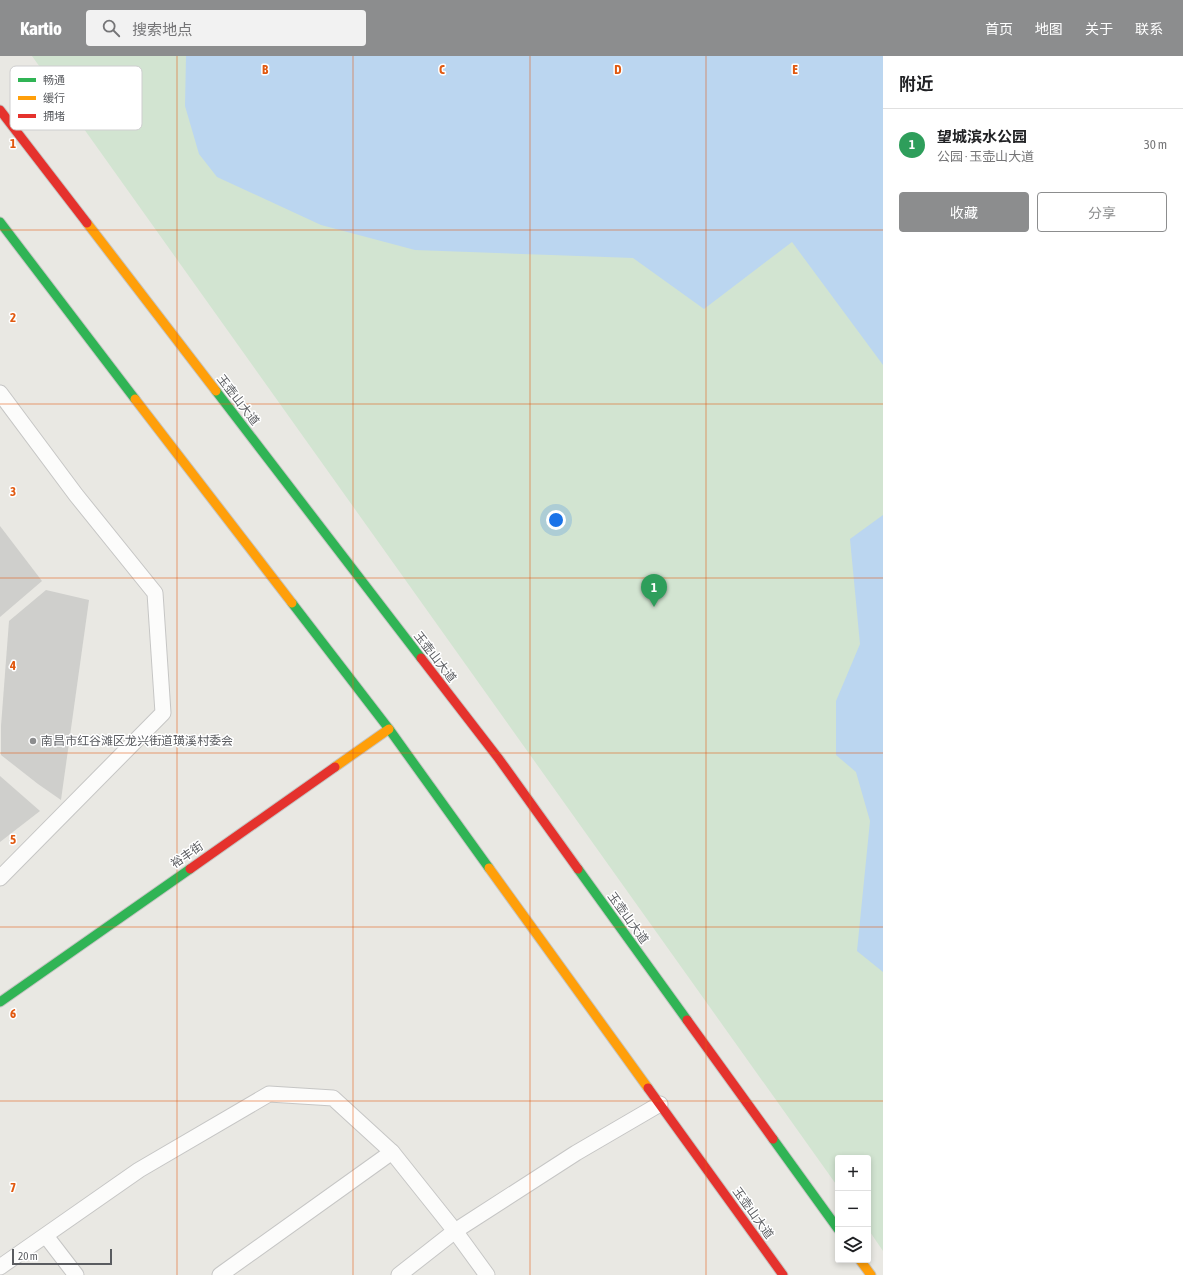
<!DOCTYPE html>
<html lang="zh">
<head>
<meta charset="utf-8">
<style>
	body { margin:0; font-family:"Asap Condensed","Noto Sans SC",sans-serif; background:#f2f2f2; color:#202124 }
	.controls { position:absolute; right:12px; bottom:12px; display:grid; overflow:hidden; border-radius:4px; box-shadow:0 2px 6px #0003 }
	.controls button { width:36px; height:36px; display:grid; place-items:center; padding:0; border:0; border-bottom:1px solid #e0e0e0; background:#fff; color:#202124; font:20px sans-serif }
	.scale { position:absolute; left:12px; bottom:10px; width:100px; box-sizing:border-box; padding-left:4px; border:2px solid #5a5c60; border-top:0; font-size:11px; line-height:14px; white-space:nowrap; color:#5a5c60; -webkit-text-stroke:3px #fff; paint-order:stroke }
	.you { position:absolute; left:556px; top:464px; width:14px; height:14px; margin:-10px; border:3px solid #fff; border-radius:50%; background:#1a73e8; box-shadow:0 0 0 6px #1a73e833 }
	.badge { display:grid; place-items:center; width:26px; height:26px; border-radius:50%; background:#8c8d8e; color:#fff; font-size:13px; font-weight:700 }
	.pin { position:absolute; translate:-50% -33px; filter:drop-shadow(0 1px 2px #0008) }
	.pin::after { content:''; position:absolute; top:21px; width:14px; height:12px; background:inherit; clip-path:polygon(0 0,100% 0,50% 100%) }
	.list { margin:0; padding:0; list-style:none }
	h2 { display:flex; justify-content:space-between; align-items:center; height:52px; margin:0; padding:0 16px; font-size:17px }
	h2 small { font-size:13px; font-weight:400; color:#757577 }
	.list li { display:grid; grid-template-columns:26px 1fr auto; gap:12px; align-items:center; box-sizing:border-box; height:72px; padding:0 16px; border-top:1px solid #e0e0e0 }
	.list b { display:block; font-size:15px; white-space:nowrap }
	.list p { margin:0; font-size:13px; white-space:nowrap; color:#757577 }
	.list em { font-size:13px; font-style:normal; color:#757577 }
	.actions { display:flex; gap:8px; padding:12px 16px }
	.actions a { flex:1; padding:9px 0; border:1px solid #8c8d8e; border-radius:4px; text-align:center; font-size:14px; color:#8c8d8e }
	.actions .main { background:#8c8d8e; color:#fff }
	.icon { flex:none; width:22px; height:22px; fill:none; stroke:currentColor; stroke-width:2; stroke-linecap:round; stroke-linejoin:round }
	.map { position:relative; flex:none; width:883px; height:1219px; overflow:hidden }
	header { display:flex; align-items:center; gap:24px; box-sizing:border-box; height:56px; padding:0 20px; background:#8c8d8e; color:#fff }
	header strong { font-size:19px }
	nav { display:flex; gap:22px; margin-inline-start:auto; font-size:14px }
	.search { width:280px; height:36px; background:#f2f2f2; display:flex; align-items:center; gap:10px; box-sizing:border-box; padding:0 14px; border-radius:4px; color:#757577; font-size:15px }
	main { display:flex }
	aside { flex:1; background:#fff }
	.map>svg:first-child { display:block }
</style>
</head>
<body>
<header>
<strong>Kartio</strong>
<div class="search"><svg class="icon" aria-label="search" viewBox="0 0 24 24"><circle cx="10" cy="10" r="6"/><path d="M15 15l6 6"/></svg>搜索地点</div>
<nav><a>首页</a><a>地图</a><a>关于</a><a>联系</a></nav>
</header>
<main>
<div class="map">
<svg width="883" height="1219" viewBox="0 0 883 1219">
	<rect width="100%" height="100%" fill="#e9e8e3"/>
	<path fill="#d2e4d1" d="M 32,0 L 883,0 L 883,1195 L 868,1173 L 868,1102 L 838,1102 L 838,1131 Z"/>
	<g fill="#bbd6f0">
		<path d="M 186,0 L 883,0 L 883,309 L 792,186 L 704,253 L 633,202 L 415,194 L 321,169 L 217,121 L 199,98 L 185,50 Z"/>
		<path d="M 883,459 L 883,916 L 857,895 L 870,765 L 856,716 L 836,699 L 836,645 L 860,588 L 850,483 Z"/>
	</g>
	<g fill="#cfcfcc">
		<path d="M 0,470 L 42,525 L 0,561 Z"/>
		<path d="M 46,534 L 89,544 L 61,744 L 38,728 L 1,699 L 1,670 L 9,565 Z"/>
		<path d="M 0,720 L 40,755 L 0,786 Z"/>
	</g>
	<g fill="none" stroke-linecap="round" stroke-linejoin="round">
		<g stroke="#c6c6c5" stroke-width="17">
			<g id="lane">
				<path d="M 0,337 L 76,439 L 155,537 L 163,657 L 0,822"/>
				<path d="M 46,1180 L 76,1219"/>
				<path d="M 0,1211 L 139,1114 L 269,1038 L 333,1042 L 392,1096"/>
				<path d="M 220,1219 L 392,1096 L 455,1175 L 399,1219"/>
				<path d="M 487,1219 L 455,1175 L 576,1097 L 660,1048"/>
			</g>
		</g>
		<g stroke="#c5c5c3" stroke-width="11">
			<g id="fast">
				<path d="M 0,166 L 135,343"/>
				<path d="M 216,335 L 421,602"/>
				<path d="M 292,547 L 389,673 L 489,812"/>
				<path d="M 578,813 L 687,964"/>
				<path d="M 0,946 L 190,813"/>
				<path d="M 773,1083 L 838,1173"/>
			</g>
		</g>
		<g stroke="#c5c5c3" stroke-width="11">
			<g id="slow">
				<path d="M 87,167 L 216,335"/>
				<path d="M 135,343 L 292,547"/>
				<path d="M 335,711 L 389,673"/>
				<path d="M 489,812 L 648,1032"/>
				<path d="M 860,1204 L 871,1219"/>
			</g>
		</g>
		<g stroke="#c5c5c3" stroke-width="11">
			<g id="jam">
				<path d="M 0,54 L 87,167"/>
				<path d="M 421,602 L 499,703 L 578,813"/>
				<path d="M 190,813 L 335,711"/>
				<path d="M 687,964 L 773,1083"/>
				<path d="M 648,1032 L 783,1219"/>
			</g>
		</g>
		<use href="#lane" stroke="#fcfcfb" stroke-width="15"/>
		<use href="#fast" stroke="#30b455" stroke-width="9"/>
		<use href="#slow" stroke="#ff9f0a" stroke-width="9"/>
		<use href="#jam" stroke="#e5322d" stroke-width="9"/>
	</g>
	<path fill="none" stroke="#e15910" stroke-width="1" stroke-opacity="0.55" d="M 177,0 L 177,1219M 353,0 L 353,1219M 530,0 L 530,1219M 706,0 L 706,1219M 0,174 L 883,174M 0,348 L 883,348M 0,522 L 883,522M 0,697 L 883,697M 0,871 L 883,871M 0,1045 L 883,1045"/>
	<circle fill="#8c8d8e" stroke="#fff" stroke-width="1.5" cx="33" cy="685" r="4"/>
	<g text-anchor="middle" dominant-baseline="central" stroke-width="3" stroke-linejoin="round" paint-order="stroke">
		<g font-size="12" fill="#5a5c60" stroke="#fff">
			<text transform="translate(238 344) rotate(52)">玉壶山大道</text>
			<text transform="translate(435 601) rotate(52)">玉壶山大道</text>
			<text transform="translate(187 799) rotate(-35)">裕丰街</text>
			<text transform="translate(628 862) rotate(54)">玉壶山大道</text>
			<text transform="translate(753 1157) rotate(54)">玉壶山大道</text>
		</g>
		<g font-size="12" fill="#5a5c60" stroke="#fff" text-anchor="start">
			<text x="41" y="685">南昌市红谷滩区龙兴街道璜溪村委会</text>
		</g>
	</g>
	<rect x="10" y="10" width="132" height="64" rx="6" fill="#fff" stroke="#cececf" stroke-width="1"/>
	<rect x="18" y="22" width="18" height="4" fill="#30b455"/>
	<rect x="18" y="40" width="18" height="4" fill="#ff9f0a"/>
	<rect x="18" y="58" width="18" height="4" fill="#e5322d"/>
	<g font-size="11" fill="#5a5c60">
		<text x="43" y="28">畅通</text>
		<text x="43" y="46">缓行</text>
		<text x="43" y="64">拥堵</text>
	</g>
	<g font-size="13" text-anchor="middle" font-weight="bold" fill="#e15910" stroke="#fff" stroke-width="3" stroke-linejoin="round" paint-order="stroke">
		<text x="265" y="18">B</text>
		<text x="442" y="18">C</text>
		<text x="618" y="18">D</text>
		<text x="795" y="18">E</text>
		<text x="13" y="92">1</text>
		<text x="13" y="266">2</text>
		<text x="13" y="440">3</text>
		<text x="13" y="614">4</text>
		<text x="13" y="788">5</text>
		<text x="13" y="962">6</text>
		<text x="13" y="1136">7</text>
	</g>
</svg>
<div class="controls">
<button>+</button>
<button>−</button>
<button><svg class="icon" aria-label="layers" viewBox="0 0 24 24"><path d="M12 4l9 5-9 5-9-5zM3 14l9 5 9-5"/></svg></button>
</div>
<div class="scale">20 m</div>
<div class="you"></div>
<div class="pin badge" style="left:654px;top:551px;background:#2e9e5b">1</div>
</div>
<aside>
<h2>附近<small></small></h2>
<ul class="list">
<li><span class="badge" style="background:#2e9e5b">1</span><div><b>望城滨水公园</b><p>公园 · 玉壶山大道</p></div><em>30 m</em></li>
</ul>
<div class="actions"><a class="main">收藏</a><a>分享</a></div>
</aside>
</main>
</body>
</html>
